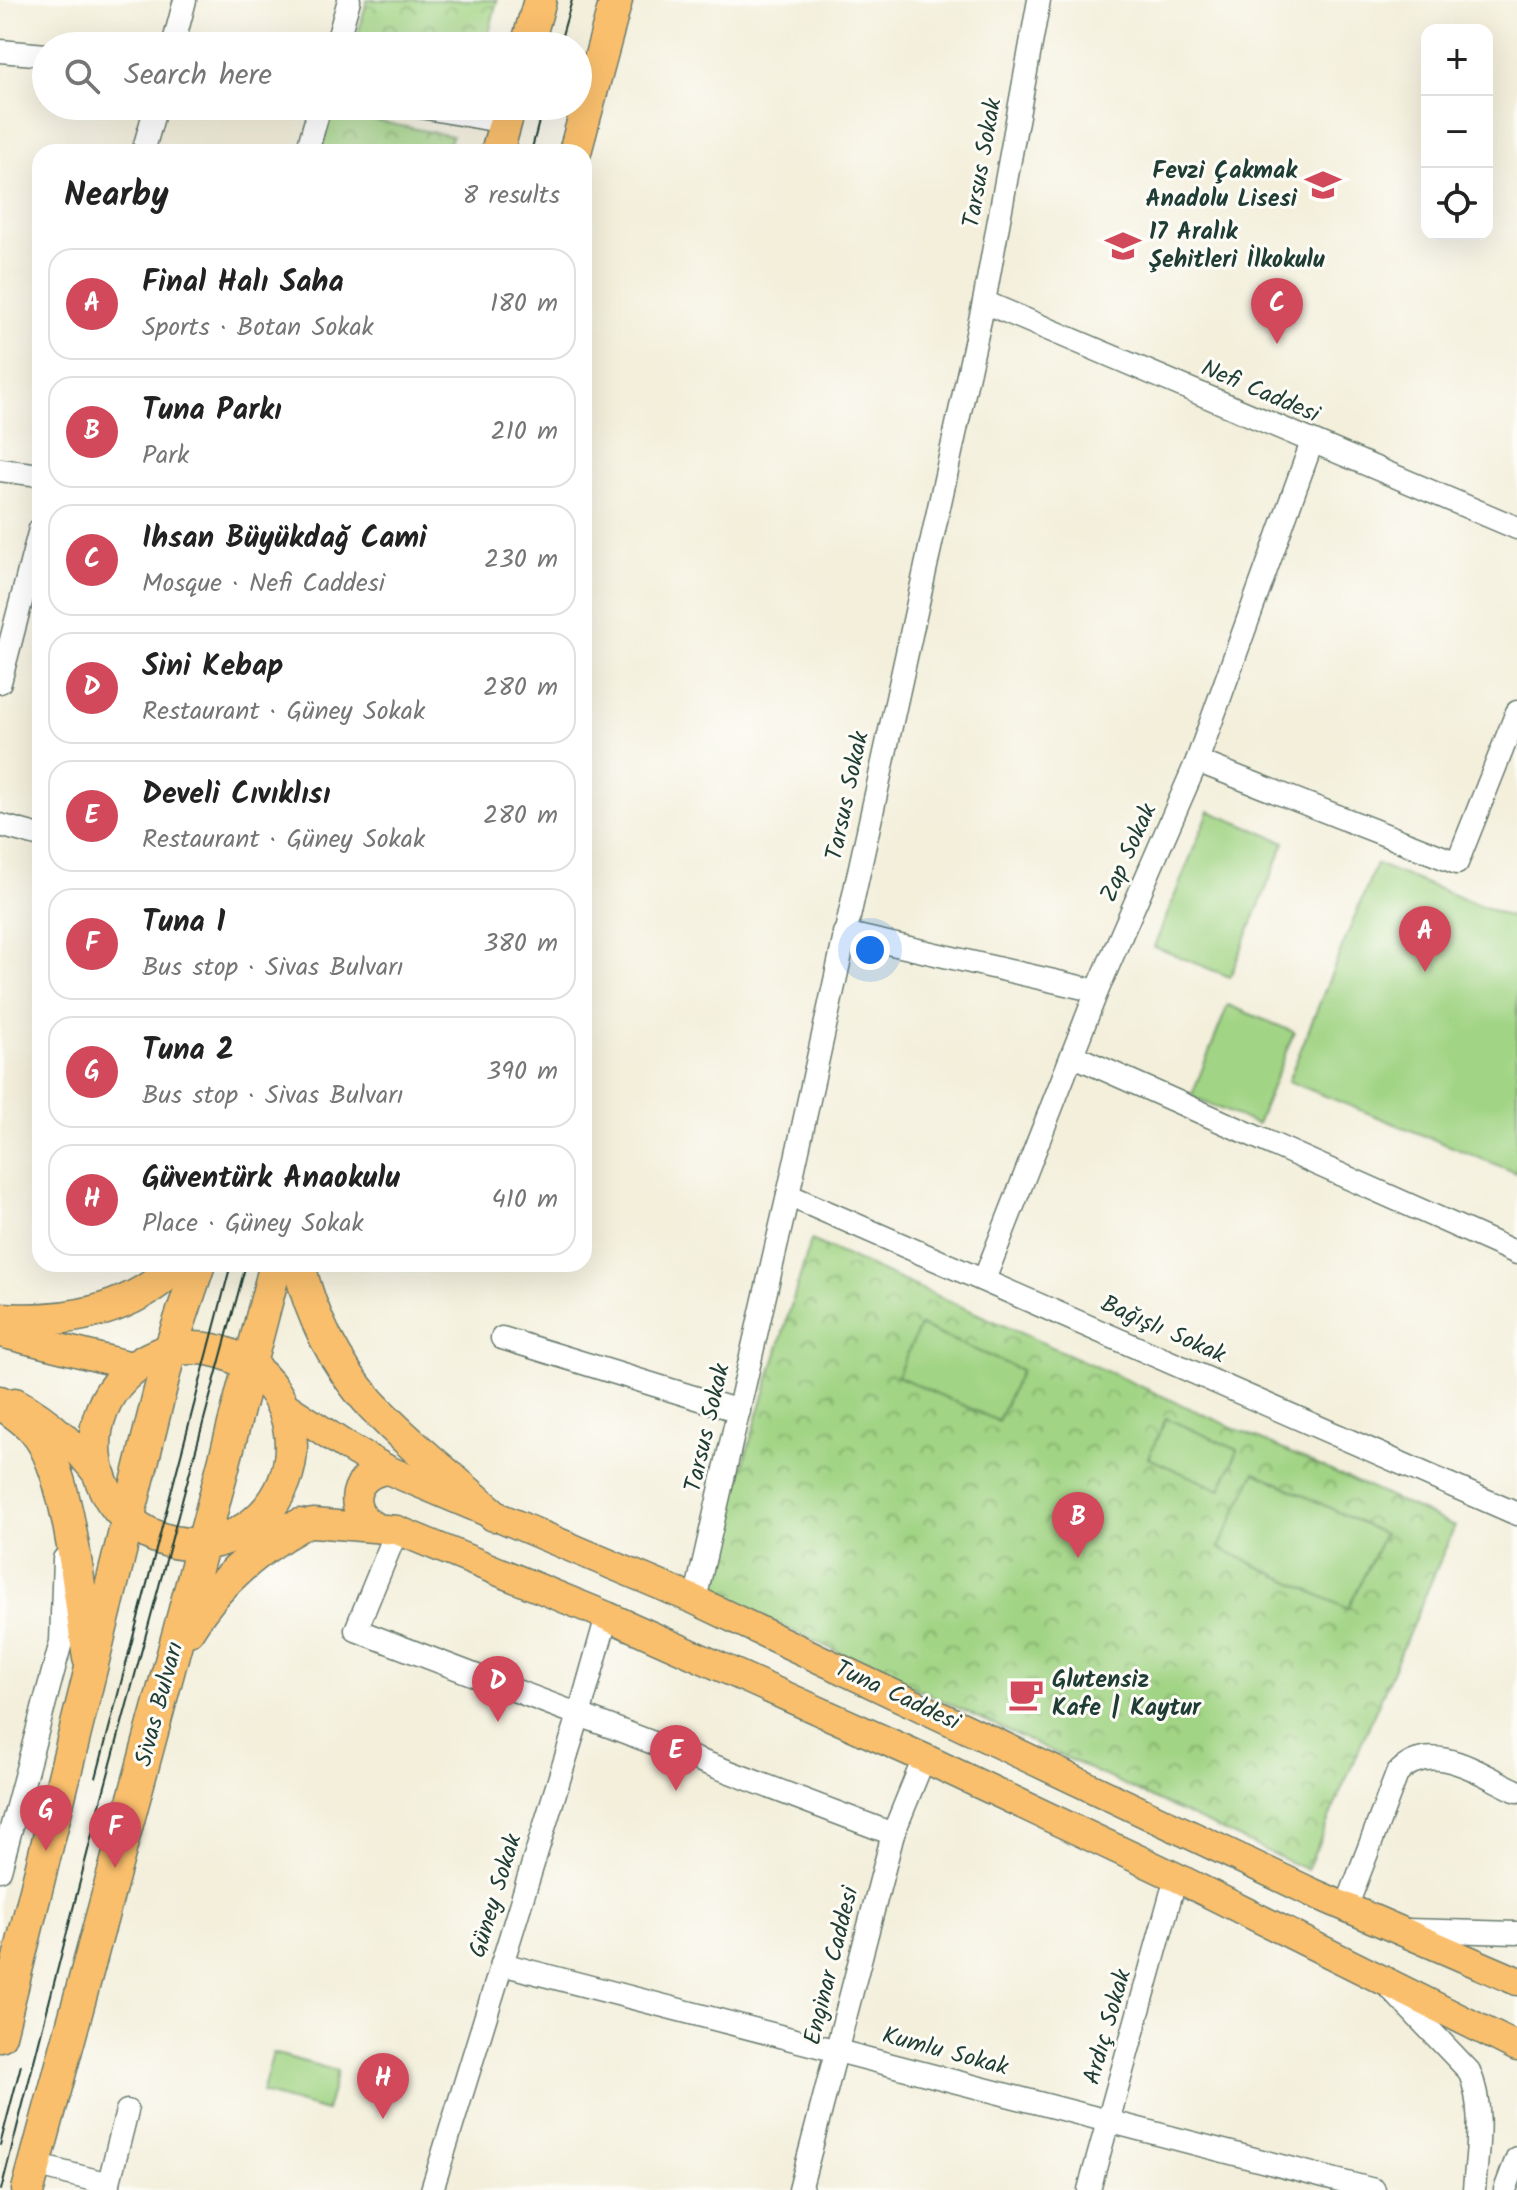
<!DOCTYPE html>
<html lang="en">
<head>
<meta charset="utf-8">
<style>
	body { margin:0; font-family:Kalam,sans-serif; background:#f2f2f2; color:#222 }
	.controls { position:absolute; right:24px; top:24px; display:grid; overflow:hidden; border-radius:16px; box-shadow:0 8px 32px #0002 }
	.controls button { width:72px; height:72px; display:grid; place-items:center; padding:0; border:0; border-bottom:2px solid #e0e0e0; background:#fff; color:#222; font:40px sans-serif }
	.you { position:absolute; left:870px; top:950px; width:28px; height:28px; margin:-20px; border:6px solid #fff; border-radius:50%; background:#1a73e8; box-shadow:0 0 0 12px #1a73e833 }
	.badge { display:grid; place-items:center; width:52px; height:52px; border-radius:50%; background:#d1495b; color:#fff; font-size:26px; font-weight:700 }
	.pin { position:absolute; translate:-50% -66px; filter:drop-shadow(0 2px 4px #0008) }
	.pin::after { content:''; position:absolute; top:42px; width:28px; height:24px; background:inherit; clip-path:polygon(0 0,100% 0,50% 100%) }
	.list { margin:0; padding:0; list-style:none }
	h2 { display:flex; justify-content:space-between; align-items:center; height:104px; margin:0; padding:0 32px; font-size:34px }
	h2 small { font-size:26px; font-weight:400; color:#767676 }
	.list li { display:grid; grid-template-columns:52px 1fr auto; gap:24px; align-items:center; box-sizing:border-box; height:112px; margin:0 16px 16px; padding:0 16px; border:2px solid #e0e0e0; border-radius:24px }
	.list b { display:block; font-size:30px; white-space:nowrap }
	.list p { margin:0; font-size:26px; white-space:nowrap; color:#767676 }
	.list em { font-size:26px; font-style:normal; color:#767676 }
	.icon { flex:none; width:44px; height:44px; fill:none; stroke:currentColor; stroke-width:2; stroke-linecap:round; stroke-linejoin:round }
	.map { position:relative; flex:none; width:1517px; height:2190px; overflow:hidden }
	.search { position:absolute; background:#fff; box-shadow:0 8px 32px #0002; left:32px; top:32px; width:560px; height:88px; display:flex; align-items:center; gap:20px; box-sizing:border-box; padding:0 28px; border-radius:44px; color:#767676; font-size:30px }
	.panel { position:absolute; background:#fff; box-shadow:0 8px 32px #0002; left:32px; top:144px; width:560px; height:1128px; border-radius:24px }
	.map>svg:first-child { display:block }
</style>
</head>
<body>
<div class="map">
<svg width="1517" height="2190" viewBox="0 0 1517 2190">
	<defs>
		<pattern id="park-crowns" width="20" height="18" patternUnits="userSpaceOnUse" patternTransform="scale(2)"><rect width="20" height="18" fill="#a1d484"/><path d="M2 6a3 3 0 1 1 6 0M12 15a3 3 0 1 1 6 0" fill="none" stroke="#83ad6d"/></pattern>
	</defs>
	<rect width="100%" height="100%" fill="#fdfcf7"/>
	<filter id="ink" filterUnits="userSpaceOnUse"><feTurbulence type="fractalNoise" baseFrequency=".0125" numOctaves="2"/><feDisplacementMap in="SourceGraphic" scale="16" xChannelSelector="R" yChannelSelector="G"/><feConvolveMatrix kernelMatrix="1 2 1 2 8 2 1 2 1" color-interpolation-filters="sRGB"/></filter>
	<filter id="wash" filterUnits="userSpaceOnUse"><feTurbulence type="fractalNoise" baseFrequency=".006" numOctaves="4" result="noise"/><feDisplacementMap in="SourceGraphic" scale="32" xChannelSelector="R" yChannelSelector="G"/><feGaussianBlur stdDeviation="1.8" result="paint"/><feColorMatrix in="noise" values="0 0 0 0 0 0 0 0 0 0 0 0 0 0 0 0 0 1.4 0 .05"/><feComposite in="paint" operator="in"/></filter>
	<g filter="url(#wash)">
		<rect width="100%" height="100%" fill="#f3efdb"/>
		<g fill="url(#park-crowns)" stroke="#60885c" stroke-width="2">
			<path d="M 367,0 L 497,0 L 486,46 L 355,46 Z"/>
			<path d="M 325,111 L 452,136 L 447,152 L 315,152 Z"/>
			<path d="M 811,1240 L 1455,1526 L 1307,1870 L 705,1590 Z"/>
		</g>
		<g fill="#a1d484" stroke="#60885c" stroke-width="2">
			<path d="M 1209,811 L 1285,842 L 1230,977 L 1154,947 Z"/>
			<path d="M 1376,864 L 1517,920 L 1517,1173 L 1288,1081 Z"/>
			<path d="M 1228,1005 L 1294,1032 L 1257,1124 L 1191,1097 Z"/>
			<path d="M 920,1326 L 1021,1370 L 998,1421 L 897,1376 Z"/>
			<path d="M 1166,1418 L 1238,1450 L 1220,1490 L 1148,1458 Z"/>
			<path d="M 1255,1472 L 1384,1534 L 1348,1609 L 1219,1548 Z"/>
			<path d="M 273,2053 L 337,2071 L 326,2111 L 262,2093 Z"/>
		</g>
	</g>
	<g filter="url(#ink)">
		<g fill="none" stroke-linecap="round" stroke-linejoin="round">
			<g stroke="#697b6e" stroke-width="25">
				<g id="minor">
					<path d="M 173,46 L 185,0"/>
					<path d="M 336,46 L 349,0"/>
					<path d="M 0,51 L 46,55"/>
					<path d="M 415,106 L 505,122"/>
					<path d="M 143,152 L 156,106"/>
					<path d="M 307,152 L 320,106"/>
					<path d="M 984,302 L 1517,528"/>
					<path d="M 0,470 L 40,475"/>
					<path d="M 0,682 L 40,529"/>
					<path d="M 1197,761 L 1457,863 L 1517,712"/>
					<path d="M 0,825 L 40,836"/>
					<path d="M 844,933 L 1097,991"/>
					<path d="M 1072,1055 L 1517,1253"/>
					<path d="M 788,1195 L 1517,1514"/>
					<path d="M 984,1280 L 1097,991 L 1197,761 L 1312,442"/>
					<path d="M 502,1338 L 739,1411"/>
					<path d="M 397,1530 L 356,1630 L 893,1834"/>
					<path d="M 695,1600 L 788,1195 L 984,302 L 1039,0"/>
					<path d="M 0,1870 L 61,1642 L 64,1559"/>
					<path d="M 1346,1908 L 1397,1774 C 1431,1737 1481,1775 1517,1791"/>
					<path d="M 1406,1930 L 1517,1933"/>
					<path d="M 502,1964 L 1374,2190"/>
					<path d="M 1390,1988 L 1469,2071 C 1485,2108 1477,2150 1474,2190"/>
					<path d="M 35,2165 L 109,2184"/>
					<path d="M 107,2190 L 127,2111"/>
					<path d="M 432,2190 L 579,1715 L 607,1616"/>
					<path d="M 800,2190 L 893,1834 L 924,1758"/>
					<path d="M 1089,2190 L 1176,1877"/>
					<path d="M 1505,2190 L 1517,2158"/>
				</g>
			</g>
			<g stroke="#697b6e" stroke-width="31">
				<g id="major">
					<path d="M 0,1333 L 136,1367"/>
					<path d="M 15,1402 C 51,1421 77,1447 101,1479"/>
					<path d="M 282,1404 L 346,1446 L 388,1470 L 695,1600 L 1313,1893 L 1517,1981"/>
					<path d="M 376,1527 C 344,1511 353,1473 388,1470"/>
					<path d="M 236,1534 L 313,1523 L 397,1530 L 607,1616 L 924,1758 L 1176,1877 L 1517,2047"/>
				</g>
			</g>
			<g stroke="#697b6e" stroke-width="35">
				<g id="highway">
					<path d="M 527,46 L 540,0"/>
					<path d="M 497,152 L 510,106"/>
					<path d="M 575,152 L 616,0"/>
					<path d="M 299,1264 C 310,1314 336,1367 371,1404 C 408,1444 453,1479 494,1515"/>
					<path d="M 0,1319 C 65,1323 131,1313 178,1264"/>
					<circle cx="193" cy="1446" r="98"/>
					<path d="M 0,1402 C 11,1411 25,1419 34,1430 C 70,1469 80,1603 89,1658"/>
					<path d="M 188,1630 C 216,1584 254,1551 300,1525"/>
					<path d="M 0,2035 L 170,1350 L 199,1264"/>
					<path d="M 28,2190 L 203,1543 L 276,1264"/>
				</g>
			</g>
			<use href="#minor" stroke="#fff" stroke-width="22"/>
			<use href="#major" stroke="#f9bf6d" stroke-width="28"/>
			<use href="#highway" stroke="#f9bf6d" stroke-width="32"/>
			<g stroke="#1f3d34" stroke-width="2">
				<path d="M 559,46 L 572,0"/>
				<path d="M 531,152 L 543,106"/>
				<path d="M 96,1778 L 231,1264"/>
				<path d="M 0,2145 L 21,2065"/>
				<path d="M 1,2190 L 95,1823 L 246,1264"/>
			</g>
		</g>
	</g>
	<defs>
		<g id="school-bare" transform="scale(2.76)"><path d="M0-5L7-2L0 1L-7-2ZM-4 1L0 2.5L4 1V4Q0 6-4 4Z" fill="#d1495b" stroke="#fdfcf7" stroke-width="2.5" paint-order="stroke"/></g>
		<g id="cafe-bare" transform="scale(2.76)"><path d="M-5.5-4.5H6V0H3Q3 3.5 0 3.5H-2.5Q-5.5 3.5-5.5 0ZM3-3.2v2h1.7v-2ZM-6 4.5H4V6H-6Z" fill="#d1495b" stroke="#fdfcf7" stroke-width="2.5" paint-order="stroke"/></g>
	</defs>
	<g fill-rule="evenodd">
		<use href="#school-bare" x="1323" y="185"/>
		<use href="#school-bare" x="1123" y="246"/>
		<use href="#cafe-bare" x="1026" y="1694"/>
	</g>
	<g text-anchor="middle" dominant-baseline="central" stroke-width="6" stroke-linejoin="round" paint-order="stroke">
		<g font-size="24" fill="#1f3d34" stroke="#fdfcf7">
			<text transform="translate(983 163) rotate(-80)">Tarsus Sokak</text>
			<text transform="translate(1260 392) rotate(23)">Nefi Caddesi</text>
			<text transform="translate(848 796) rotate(-78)">Tarsus Sokak</text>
			<text transform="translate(1129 853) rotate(-66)">Zap Sokak</text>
			<text transform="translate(1163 1330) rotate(24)">Bağışlı Sokak</text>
			<text transform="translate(708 1428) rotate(-77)">Tarsus Sokak</text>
			<text transform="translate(897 1696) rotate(25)">Tuna Caddesi</text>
			<text transform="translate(160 1704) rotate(-75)">Sivas Bulvarı</text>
			<text transform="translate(496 1896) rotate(-73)">Güney Sokak</text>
			<text transform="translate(832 1966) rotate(-76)">Enginar Caddesi</text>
			<text transform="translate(1108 2027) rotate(-74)">Ardıç Sokak</text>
			<text transform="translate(945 2052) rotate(15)">Kumlu Sokak</text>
		</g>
		<g font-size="24" font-weight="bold" fill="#1f3d34" stroke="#fdfcf7" text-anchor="start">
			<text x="1297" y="171" text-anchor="end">Fevzi Çakmak<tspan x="1297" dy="28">Anadolu Lisesi</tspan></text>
			<text x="1149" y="232">17 Aralık<tspan x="1149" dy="28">Şehitleri İlkokulu</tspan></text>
			<text x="1052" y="1680">Glutensiz<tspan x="1052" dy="28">Kafe | Kaytur</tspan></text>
		</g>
	</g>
</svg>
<div class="controls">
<button>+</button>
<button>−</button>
<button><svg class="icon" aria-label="locate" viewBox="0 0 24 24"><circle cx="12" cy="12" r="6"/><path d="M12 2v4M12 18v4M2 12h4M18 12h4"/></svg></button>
</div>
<div class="you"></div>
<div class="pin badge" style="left:1425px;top:972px">A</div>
<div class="pin badge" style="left:1078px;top:1558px">B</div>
<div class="pin badge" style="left:1277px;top:344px">C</div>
<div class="pin badge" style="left:498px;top:1722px">D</div>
<div class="pin badge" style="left:676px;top:1791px">E</div>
<div class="pin badge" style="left:115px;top:1868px">F</div>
<div class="pin badge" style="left:46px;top:1851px">G</div>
<div class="pin badge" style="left:383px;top:2119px">H</div>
<div class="search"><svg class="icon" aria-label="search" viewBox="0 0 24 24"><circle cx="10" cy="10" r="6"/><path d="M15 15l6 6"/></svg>Search here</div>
<section class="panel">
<h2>Nearby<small>8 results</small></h2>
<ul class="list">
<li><span class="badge">A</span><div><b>Final Halı Saha</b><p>Sports · Botan Sokak</p></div><em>180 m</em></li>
<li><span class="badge">B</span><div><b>Tuna Parkı</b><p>Park</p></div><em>210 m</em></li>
<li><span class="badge">C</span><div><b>Ihsan Büyükdağ Cami</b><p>Mosque · Nefi Caddesi</p></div><em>230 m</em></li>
<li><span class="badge">D</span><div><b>Sini Kebap</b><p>Restaurant · Güney Sokak</p></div><em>280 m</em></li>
<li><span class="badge">E</span><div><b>Develi Cıvıklısı</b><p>Restaurant · Güney Sokak</p></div><em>280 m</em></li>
<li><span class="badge">F</span><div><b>Tuna 1</b><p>Bus stop · Sivas Bulvarı</p></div><em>380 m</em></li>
<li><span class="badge">G</span><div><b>Tuna 2</b><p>Bus stop · Sivas Bulvarı</p></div><em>390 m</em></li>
<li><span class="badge">H</span><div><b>Güventürk Anaokulu</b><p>Place · Güney Sokak</p></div><em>410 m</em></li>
</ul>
</section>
</div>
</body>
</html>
